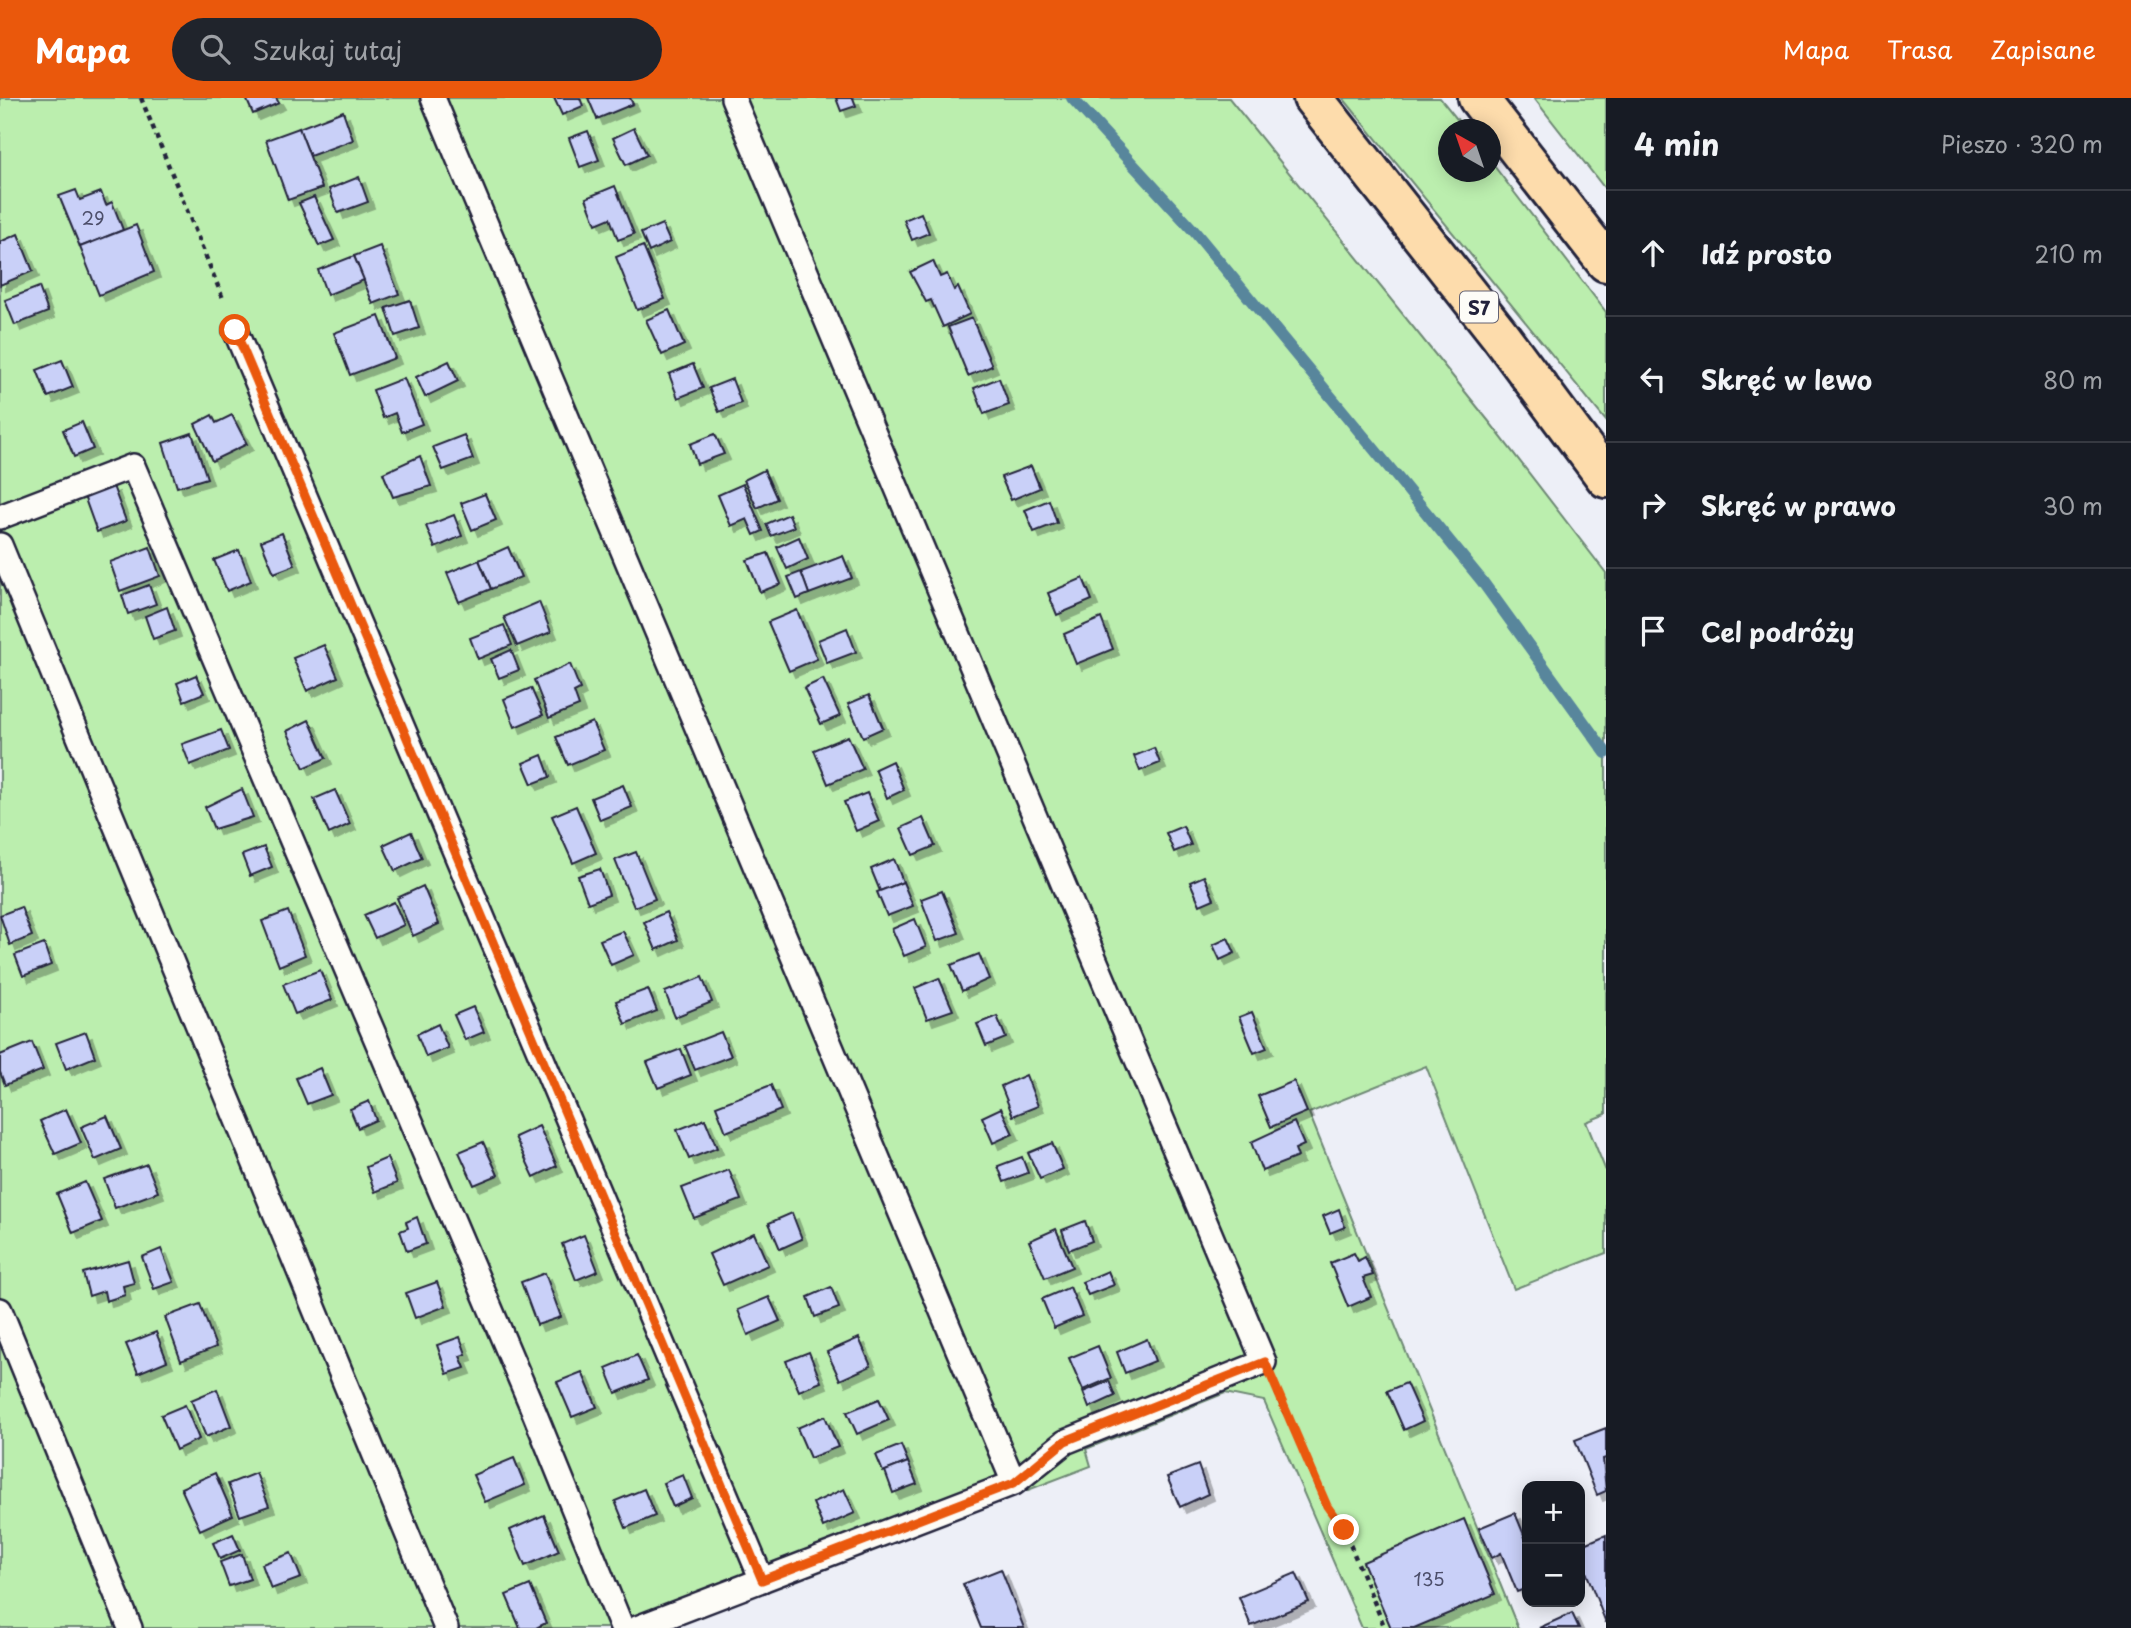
<!DOCTYPE html>
<html lang="pl">
<head>
<meta charset="utf-8">
<style>
	body { margin:0; font-family:"Playpen Sans",sans-serif; background:#20242c; color:#f1f3f6 }
	.controls { position:absolute; right:21px; bottom:21px; display:grid; overflow:hidden; border-radius:14px; box-shadow:0 4px 18px #0003 }
	.controls button { width:63px; height:63px; display:grid; place-items:center; padding:0; border:0; border-bottom:2px solid #363941; background:#171b24; color:#f1f3f6; font:35px sans-serif }
	.compass { position:absolute; left:1438px; top:21px; width:63px; height:63px; border-radius:50%; background:#171b24; box-shadow:0 4px 18px #0003; rotate:320deg }
	.stop { position:absolute; width:21px; height:21px; margin:-16px; border:5px solid #ea580c; border-radius:50%; background:#fff }
	.stop.end { background:#ea580c; border-color:#fff; box-shadow:0 2px 7px #0008 }
	.list { margin:0; padding:0; list-style:none }
	h2 { display:flex; justify-content:space-between; align-items:center; height:91px; margin:0; padding:0 28px; font-size:30px }
	h2 small { font-size:23px; font-weight:400; color:#9ea1a6 }
	.list li { display:grid; grid-template-columns:46px 1fr auto; gap:21px; align-items:center; box-sizing:border-box; height:126px; padding:0 28px; border-top:2px solid #363941 }
	.list b { display:block; font-size:26px; white-space:nowrap }
	.list em { font-size:23px; font-style:normal; color:#9ea1a6 }
	.icon { flex:none; width:38px; height:38px; fill:none; stroke:currentColor; stroke-width:2; stroke-linecap:round; stroke-linejoin:round }
	.map { position:relative; flex:none; width:1606px; height:1530px; overflow:hidden }
	header { display:flex; align-items:center; gap:42px; box-sizing:border-box; height:98px; padding:0 35px; background:#ea580c; color:#fff }
	header strong { font-size:33px }
	nav { display:flex; gap:38px; margin-inline-start:auto; font-size:24px }
	.search { width:490px; height:63px; background:#20242c; display:flex; align-items:center; gap:18px; box-sizing:border-box; padding:0 24px; border-radius:38px; color:#9ea1a6; font-size:26px }
	main { display:flex }
	aside { flex:1; background:#171b24 }
	.map>svg:first-child { display:block }
</style>
</head>
<body>
<header>
<strong>Mapa</strong>
<div class="search"><svg class="icon" aria-label="search" viewBox="0 0 24 24"><circle cx="10" cy="10" r="6"/><path d="M15 15l6 6"/></svg>Szukaj tutaj</div>
<nav><a>Mapa</a><a>Trasa</a><a>Zapisane</a></nav>
</header>
<main>
<div class="map">
<svg width="1606" height="1530" viewBox="0 0 1606 1530">
	<defs>
		<filter id="shadow"><feDropShadow dx="6" dy="6" stdDeviation="0" flood-color="#0004"/></filter>
	</defs>
	<rect width="100%" height="100%" fill="#edeff7"/>
	<filter id="ink" filterUnits="userSpaceOnUse"><feTurbulence type="fractalNoise" baseFrequency=".0143" numOctaves="2"/><feDisplacementMap in="SourceGraphic" scale="14" xChannelSelector="R" yChannelSelector="G"/><feConvolveMatrix kernelMatrix="1 2 1 2 8 2 1 2 1" color-interpolation-filters="sRGB"/></filter>
	<g filter="url(#ink)">
		<g fill="#bbeeae" stroke="#6e8874" stroke-width="2">
			<path d="M 0,0 L 1229,0 L 1491,326 L 1606,475 L 1606,1016 L 1586,1024 L 1606,1073 L 1606,1155 L 1514,1191 L 1426,968 L 1309,1015 L 1518,1530 L 1362,1530 L 1264,1303 L 1225,1295 L 1086,1351 L 1091,1368 L 666,1530 L 0,1530 Z"/>
			<path d="M 1343,0 L 1440,0 L 1465,31 L 1448,32 L 1448,74 L 1490,74 L 1491,64 L 1606,214 L 1606,323 Z"/>
			<path d="M 1534,0 L 1606,0 L 1606,92 Z"/>
		</g>
		<g fill="none" stroke-linecap="round" stroke-linejoin="round">
			<path stroke="#59869c" stroke-width="12" d="M 1072,0 L 1194,133 L 1402,385 L 1482,483 L 1606,655"/>
		</g>
		<g fill="#c9d0f8" stroke="#22223b" stroke-width="2" filter="url(#shadow)">
			<path d="M 246,0 L 276,0 L 279,5 L 253,16 Z"/>
			<path d="M 554,0 L 580,0 L 583,8 L 562,17 Z"/>
			<path d="M 588,0 L 630,0 L 633,6 L 597,21 Z"/>
			<path d="M 836,0 L 853,0 L 856,8 L 841,13 Z"/>
			<path d="M 343,13 L 353,42 L 310,58 L 299,30 Z"/>
			<path d="M 299,30 L 322,90 L 288,102 L 266,42 Z"/>
			<path d="M 634,30 L 647,57 L 626,67 L 613,40 Z"/>
			<path d="M 588,33 L 599,62 L 580,69 L 569,40 Z"/>
			<path d="M 359,79 L 368,104 L 338,115 L 329,91 Z"/>
			<path d="M 615,88 L 634,136 L 618,142 L 610,120 L 596,126 L 586,100 Z"/>
			<path d="M 76,92 L 80,102 L 101,94 L 106,107 L 112,104 L 123,132 L 80,149 L 59,98 Z"/>
			<path d="M 314,99 L 334,142 L 319,148 L 299,105 Z"/>
			<path d="M 921,115 L 929,135 L 912,142 L 904,122 Z"/>
			<path d="M 662,126 L 670,144 L 649,154 L 641,135 Z"/>
			<path d="M 136,127 L 154,174 L 99,197 L 80,149 Z"/>
			<path d="M 18,136 L 33,173 L 0,187 L 0,144 Z"/>
			<path d="M 380,148 L 399,196 L 373,206 L 354,158 Z"/>
			<path d="M 643,148 L 665,201 L 637,212 L 616,159 Z"/>
			<path d="M 354,158 L 364,182 L 327,197 L 318,172 Z"/>
			<path d="M 933,163 L 940,179 L 947,176 L 954,192 L 958,189 L 970,216 L 943,229 L 931,202 L 926,204 L 910,174 Z"/>
			<path d="M 39,189 L 48,214 L 15,227 L 5,202 Z"/>
			<path d="M 410,202 L 419,230 L 395,238 L 386,210 Z"/>
			<path d="M 669,212 L 684,247 L 662,257 L 646,222 Z"/>
			<path d="M 379,218 L 395,260 L 350,277 L 334,235 Z"/>
			<path d="M 972,220 L 992,268 L 968,278 L 948,229 Z"/>
			<path d="M 62,262 L 73,289 L 48,299 L 37,272 Z"/>
			<path d="M 449,263 L 458,283 L 425,299 L 416,279 Z"/>
			<path d="M 693,266 L 703,290 L 678,300 L 669,276 Z"/>
			<path d="M 404,280 L 422,326 L 402,334 L 395,315 L 383,320 L 373,292 Z"/>
			<path d="M 999,280 L 1009,307 L 984,316 L 974,290 Z"/>
			<path d="M 732,281 L 741,305 L 719,314 L 709,290 Z"/>
			<path d="M 212,317 L 216,325 L 232,317 L 247,346 L 212,363 L 195,326 Z"/>
			<path d="M 82,324 L 93,351 L 74,359 L 63,332 Z"/>
			<path d="M 192,335 L 207,380 L 177,389 L 163,345 Z"/>
			<path d="M 715,336 L 724,356 L 697,366 L 690,346 Z"/>
			<path d="M 464,337 L 473,361 L 443,372 L 433,349 Z"/>
			<path d="M 420,358 L 431,388 L 393,399 L 383,375 Z"/>
			<path d="M 1031,368 L 1040,390 L 1011,402 L 1001,379 Z"/>
			<path d="M 764,372 L 777,401 L 757,410 L 744,382 Z"/>
			<path d="M 743,386 L 763,433 L 754,437 L 747,421 L 731,428 L 718,397 Z"/>
			<path d="M 113,388 L 126,423 L 97,434 L 84,398 Z"/>
			<path d="M 485,396 L 496,422 L 472,432 L 461,405 Z"/>
			<path d="M 1049,402 L 1057,425 L 1034,434 L 1025,412 Z"/>
			<path d="M 789,416 L 794,429 L 771,438 L 766,426 Z"/>
			<path d="M 454,417 L 462,438 L 435,450 L 426,428 Z"/>
			<path d="M 282,435 L 295,467 L 274,475 L 261,443 Z"/>
			<path d="M 799,439 L 808,461 L 787,471 L 777,449 Z"/>
			<path d="M 150,449 L 160,478 L 120,493 L 110,464 Z"/>
			<path d="M 508,449 L 521,479 L 491,491 L 479,462 Z"/>
			<path d="M 239,452 L 251,483 L 227,493 L 214,462 Z"/>
			<path d="M 768,455 L 781,486 L 760,494 L 747,462 Z"/>
			<path d="M 843,458 L 852,480 L 809,496 L 801,474 Z"/>
			<path d="M 479,462 L 491,491 L 459,504 L 447,475 Z"/>
			<path d="M 801,474 L 809,496 L 797,501 L 788,479 Z"/>
			<path d="M 1083,480 L 1092,502 L 1057,517 L 1048,495 Z"/>
			<path d="M 149,487 L 156,506 L 128,516 L 122,497 Z"/>
			<path d="M 539,504 L 551,534 L 517,548 L 504,519 Z"/>
			<path d="M 167,509 L 175,533 L 153,541 L 145,518 Z"/>
			<path d="M 797,512 L 817,561 L 789,573 L 768,524 Z"/>
			<path d="M 1101,520 L 1113,551 L 1076,566 L 1064,536 Z"/>
			<path d="M 504,527 L 512,547 L 478,561 L 470,540 Z"/>
			<path d="M 847,530 L 856,554 L 827,565 L 818,542 Z"/>
			<path d="M 324,547 L 338,579 L 307,593 L 293,560 Z"/>
			<path d="M 511,552 L 519,572 L 499,580 L 491,561 Z"/>
			<path d="M 570,566 L 580,591 L 574,594 L 579,608 L 549,620 L 534,582 Z"/>
			<path d="M 196,577 L 204,595 L 184,603 L 177,585 Z"/>
			<path d="M 823,581 L 840,618 L 821,626 L 804,590 Z"/>
			<path d="M 531,590 L 543,617 L 515,629 L 504,601 Z"/>
			<path d="M 869,597 L 883,630 L 863,639 L 848,606 Z"/>
			<path d="M 309,622 L 326,660 L 304,670 L 287,633 Z"/>
			<path d="M 592,624 L 604,652 L 568,667 L 556,639 Z"/>
			<path d="M 221,632 L 229,652 L 190,667 L 182,646 Z"/>
			<path d="M 848,638 L 863,671 L 828,686 L 814,652 Z"/>
			<path d="M 1154,650 L 1160,665 L 1140,673 L 1134,658 Z"/>
			<path d="M 542,657 L 550,679 L 532,686 L 523,665 Z"/>
			<path d="M 892,663 L 904,692 L 887,700 L 875,671 Z"/>
			<path d="M 623,687 L 632,709 L 600,722 L 591,700 Z"/>
			<path d="M 242,691 L 253,719 L 214,731 L 205,709 Z"/>
			<path d="M 335,692 L 350,726 L 329,736 L 314,701 Z"/>
			<path d="M 867,695 L 879,723 L 856,733 L 844,704 Z"/>
			<path d="M 576,708 L 596,755 L 573,765 L 552,718 Z"/>
			<path d="M 923,720 L 935,748 L 913,757 L 901,730 Z"/>
			<path d="M 1183,728 L 1191,747 L 1174,754 L 1166,735 Z"/>
			<path d="M 411,734 L 422,760 L 395,773 L 383,747 Z"/>
			<path d="M 264,749 L 272,769 L 250,778 L 242,757 Z"/>
			<path d="M 636,754 L 655,801 L 634,809 L 615,762 Z"/>
			<path d="M 894,761 L 903,784 L 880,793 L 871,771 Z"/>
			<path d="M 600,771 L 609,797 L 588,805 L 578,778 Z"/>
			<path d="M 1204,778 L 1214,801 L 1200,807 L 1190,784 Z"/>
			<path d="M 903,784 L 913,808 L 887,818 L 877,794 Z"/>
			<path d="M 423,788 L 439,826 L 413,838 L 397,800 Z"/>
			<path d="M 942,793 L 959,835 L 937,843 L 921,801 Z"/>
			<path d="M 394,804 L 404,827 L 375,840 L 364,817 Z"/>
			<path d="M 21,809 L 32,838 L 10,847 L 0,817 Z"/>
			<path d="M 288,813 L 305,857 L 279,868 L 262,823 Z"/>
			<path d="M 666,814 L 678,842 L 656,852 L 644,824 Z"/>
			<path d="M 915,821 L 926,849 L 904,858 L 892,831 Z"/>
			<path d="M 623,833 L 634,857 L 611,867 L 600,842 Z"/>
			<path d="M 1228,840 L 1235,855 L 1220,862 L 1213,847 Z"/>
			<path d="M 44,846 L 51,867 L 23,878 L 15,857 Z"/>
			<path d="M 979,856 L 989,881 L 962,893 L 951,867 Z"/>
			<path d="M 320,872 L 332,902 L 295,916 L 283,886 Z"/>
			<path d="M 702,879 L 712,904 L 675,919 L 665,894 Z"/>
			<path d="M 939,880 L 953,912 L 927,921 L 915,890 Z"/>
			<path d="M 648,891 L 657,913 L 625,926 L 616,903 Z"/>
			<path d="M 473,909 L 484,934 L 465,942 L 454,917 Z"/>
			<path d="M 1252,914 L 1267,950 L 1254,955 L 1239,919 Z"/>
			<path d="M 997,918 L 1006,940 L 986,948 L 977,926 Z"/>
			<path d="M 438,926 L 448,950 L 426,959 L 417,936 Z"/>
			<path d="M 86,934 L 95,959 L 66,971 L 56,945 Z"/>
			<path d="M 721,934 L 731,958 L 695,972 L 685,948 Z"/>
			<path d="M 32,944 L 43,972 L 5,987 L 0,974 L 0,957 Z"/>
			<path d="M 681,951 L 691,977 L 658,990 L 647,964 Z"/>
			<path d="M 320,970 L 331,997 L 307,1006 L 296,980 Z"/>
			<path d="M 1026,977 L 1038,1008 L 1013,1018 L 1001,988 Z"/>
			<path d="M 1294,983 L 1307,1014 L 1271,1029 L 1258,998 Z"/>
			<path d="M 771,987 L 781,1012 L 726,1034 L 716,1008 Z"/>
			<path d="M 369,1003 L 376,1022 L 358,1030 L 350,1011 Z"/>
			<path d="M 1001,1010 L 1013,1036 L 993,1045 L 982,1019 Z"/>
			<path d="M 66,1011 L 81,1045 L 55,1056 L 40,1023 Z"/>
			<path d="M 107,1018 L 121,1051 L 95,1062 L 81,1029 Z"/>
			<path d="M 705,1021 L 717,1050 L 689,1061 L 677,1032 Z"/>
			<path d="M 1294,1024 L 1304,1047 L 1295,1051 L 1298,1059 L 1262,1073 L 1251,1044 Z"/>
			<path d="M 539,1028 L 557,1068 L 534,1079 L 515,1039 Z"/>
			<path d="M 483,1044 L 498,1077 L 474,1087 L 459,1054 Z"/>
			<path d="M 1052,1045 L 1063,1071 L 1040,1081 L 1028,1055 Z"/>
			<path d="M 1022,1059 L 1028,1075 L 1004,1084 L 998,1068 Z"/>
			<path d="M 387,1060 L 397,1085 L 375,1094 L 366,1069 Z"/>
			<path d="M 147,1066 L 158,1094 L 115,1110 L 104,1081 Z"/>
			<path d="M 729,1072 L 741,1102 L 694,1120 L 682,1090 Z"/>
			<path d="M 85,1084 L 102,1123 L 73,1135 L 57,1096 Z"/>
			<path d="M 1339,1111 L 1345,1129 L 1330,1135 L 1323,1118 Z"/>
			<path d="M 792,1115 L 802,1141 L 780,1151 L 769,1125 Z"/>
			<path d="M 417,1119 L 426,1146 L 407,1153 L 400,1133 L 408,1130 L 406,1124 Z"/>
			<path d="M 1085,1123 L 1092,1143 L 1069,1152 L 1062,1132 Z"/>
			<path d="M 1056,1131 L 1072,1169 L 1045,1180 L 1029,1143 Z"/>
			<path d="M 754,1135 L 768,1167 L 723,1187 L 709,1156 Z"/>
			<path d="M 584,1137 L 598,1173 L 576,1182 L 562,1146 Z"/>
			<path d="M 161,1151 L 174,1184 L 154,1191 L 142,1159 Z"/>
			<path d="M 1354,1155 L 1358,1163 L 1365,1159 L 1373,1177 L 1363,1180 L 1371,1199 L 1348,1209 L 1330,1165 Z"/>
			<path d="M 128,1162 L 134,1185 L 123,1188 L 125,1197 L 106,1203 L 104,1193 L 89,1198 L 83,1175 Z"/>
			<path d="M 1108,1173 L 1114,1187 L 1088,1197 L 1082,1184 Z"/>
			<path d="M 545,1175 L 561,1219 L 537,1227 L 521,1184 Z"/>
			<path d="M 437,1184 L 446,1208 L 415,1220 L 406,1195 Z"/>
			<path d="M 831,1189 L 839,1210 L 815,1219 L 808,1199 Z"/>
			<path d="M 1070,1189 L 1082,1218 L 1054,1230 L 1042,1201 Z"/>
			<path d="M 769,1199 L 780,1223 L 748,1237 L 738,1212 Z"/>
			<path d="M 200,1206 L 216,1249 L 181,1263 L 165,1219 Z"/>
			<path d="M 156,1234 L 167,1263 L 138,1275 L 126,1246 Z"/>
			<path d="M 460,1239 L 466,1256 L 460,1258 L 465,1270 L 447,1276 L 437,1247 Z"/>
			<path d="M 859,1240 L 871,1268 L 840,1282 L 827,1254 Z"/>
			<path d="M 1147,1241 L 1155,1263 L 1125,1275 L 1117,1254 Z"/>
			<path d="M 1098,1248 L 1111,1280 L 1083,1292 L 1069,1260 Z"/>
			<path d="M 809,1254 L 821,1284 L 799,1293 L 786,1263 Z"/>
			<path d="M 637,1257 L 648,1282 L 616,1295 L 606,1270 Z"/>
			<path d="M 582,1274 L 597,1309 L 572,1319 L 557,1284 Z"/>
			<path d="M 1109,1283 L 1115,1298 L 1089,1310 L 1083,1294 Z"/>
			<path d="M 1406,1285 L 1423,1323 L 1404,1332 L 1387,1293 Z"/>
			<path d="M 217,1291 L 231,1328 L 206,1339 L 191,1302 Z"/>
			<path d="M 879,1301 L 889,1322 L 857,1336 L 847,1314 Z"/>
			<path d="M 185,1307 L 199,1341 L 176,1352 L 161,1317 Z"/>
			<path d="M 825,1318 L 838,1349 L 810,1360 L 797,1330 Z"/>
			<path d="M 1606,1330 L 1606,1360 L 1603,1361 L 1606,1393 L 1597,1397 L 1575,1342 Z"/>
			<path d="M 901,1347 L 908,1364 L 883,1374 L 876,1357 Z"/>
			<path d="M 514,1360 L 525,1387 L 485,1404 L 473,1377 Z"/>
			<path d="M 908,1364 L 917,1386 L 893,1395 L 885,1373 Z"/>
			<path d="M 1198,1367 L 1208,1396 L 1180,1409 L 1167,1379 Z"/>
			<path d="M 215,1375 L 233,1417 L 200,1432 L 181,1390 Z"/>
			<path d="M 256,1375 L 269,1408 L 240,1418 L 228,1386 Z"/>
			<path d="M 683,1377 L 692,1400 L 673,1409 L 663,1385 Z"/>
			<path d="M 644,1391 L 655,1418 L 626,1430 L 615,1403 Z"/>
			<path d="M 844,1391 L 855,1415 L 823,1429 L 813,1405 Z"/>
			<path d="M 1515,1415 L 1527,1444 L 1527,1490 L 1517,1494 L 1501,1455 L 1492,1460 L 1479,1430 Z"/>
			<path d="M 544,1417 L 559,1453 L 525,1468 L 510,1432 Z"/>
			<path d="M 1464,1421 L 1495,1496 L 1414,1530 L 1391,1530 L 1363,1464 Z"/>
			<path d="M 233,1436 L 240,1452 L 220,1461 L 213,1445 Z"/>
			<path d="M 1606,1437 L 1606,1525 L 1580,1458 L 1580,1448 Z"/>
			<path d="M 291,1455 L 301,1480 L 271,1491 L 262,1466 Z"/>
			<path d="M 242,1456 L 250,1481 L 229,1488 L 220,1464 Z"/>
			<path d="M 1001,1471 L 1024,1530 L 981,1530 L 963,1486 Z"/>
			<path d="M 1296,1475 L 1309,1504 L 1251,1528 L 1239,1499 Z"/>
			<path d="M 530,1487 L 546,1525 L 536,1530 L 520,1530 L 506,1497 Z"/>
			<path d="M 1572,1515 L 1579,1530 L 1539,1530 Z"/>
		</g>
		<g fill="none" stroke-linecap="round" stroke-linejoin="round">
			<g stroke="#22223b" stroke-width="28">
				<g id="lane">
					<path d="M 433,0 L 1014,1385"/>
					<path d="M 235,232 L 762,1482"/>
					<path d="M 0,419 L 133,368 L 530,1304 L 622,1530"/>
					<path d="M 0,447 L 446,1530"/>
					<path d="M 0,1212 L 130,1530"/>
					<path d="M 637,1530 L 1014,1385 L 1065,1344 L 1264,1264 L 733,0"/>
				</g>
			</g>
			<g stroke="#22223b" stroke-width="44">
				<g id="highway">
					<path d="M 1313,0 L 1499,236 L 1606,380"/>
					<path d="M 1478,0 L 1606,164"/>
				</g>
			</g>
			<g stroke="#22223b" stroke-width="4.5" stroke-dasharray="5 5" stroke-linecap="butt">
				<path d="M 141,0 L 224,203"/>
				<path d="M 1277,1294 L 1327,1408 L 1344,1432 L 1385,1530"/>
			</g>
			<use href="#lane" stroke="#fdfcf7" stroke-width="23"/>
			<use href="#highway" stroke="#fddcac" stroke-width="38"/>
		</g>
	</g>
	<g fill="none" stroke-linecap="round" stroke-linejoin="round" filter="url(#ink)">
		<path stroke="#ea580c" stroke-width="9" d="M 235,232 L 762,1482 L 1014,1385 L 1065,1343 L 1265,1264 L 1327,1408 L 1344,1432"/>
	</g>
	<g text-anchor="middle" dominant-baseline="central" stroke-width="6" stroke-linejoin="round" paint-order="stroke">
		<g font-size="18" fill="#4c4e6a">
			<text x="93" y="119">29</text>
			<text x="1429" y="1480">135</text>
		</g>
		<rect fill="#fdfcf7" stroke="#646373" stroke-width="2" x="1460" y="193.5" width="38" height="31" rx="5"/>
		<g font-size="19" font-weight="bold" fill="#22223b">
			<text x="1479" y="209">S7</text>
		</g>
	</g>
</svg>
<div class="controls">
<button>+</button>
<button>−</button>
</div>
<svg class="compass" viewBox="-18 -18 36 36"><path d="M0-13l5 13h-10z" fill="#e53935"/><path d="M0 13l5-13h-10z" fill="#9ea1a6"/></svg>
<div class="stop" style="left:235px;top:232px"></div>
<div class="stop end" style="left:1344px;top:1432px"></div>
</div>
<aside>
<h2>4 min<small>Pieszo · 320 m</small></h2>
<ul class="list">
<li><svg class="icon" aria-label="ahead" viewBox="0 0 24 24"><path d="M12 20V5M6 11l6-6 6 6"/></svg><div><b>Idź prosto</b></div><em>210 m</em></li>
<li><svg class="icon" aria-label="left" viewBox="0 0 24 24"><path d="M17 20v-9H6M10 6l-5 5 5 5"/></svg><div><b>Skręć w lewo</b></div><em>80 m</em></li>
<li><svg class="icon" aria-label="right" viewBox="0 0 24 24"><path d="M7 20v-9h11M14 6l5 5-5 5"/></svg><div><b>Skręć w prawo</b></div><em>30 m</em></li>
<li><svg class="icon" aria-label="arrive" viewBox="0 0 24 24"><path d="M6 21V4h12l-3 4 3 4H6"/></svg><div><b>Cel podróży</b></div></li>
</ul>
</aside>
</main>
</body>
</html>
